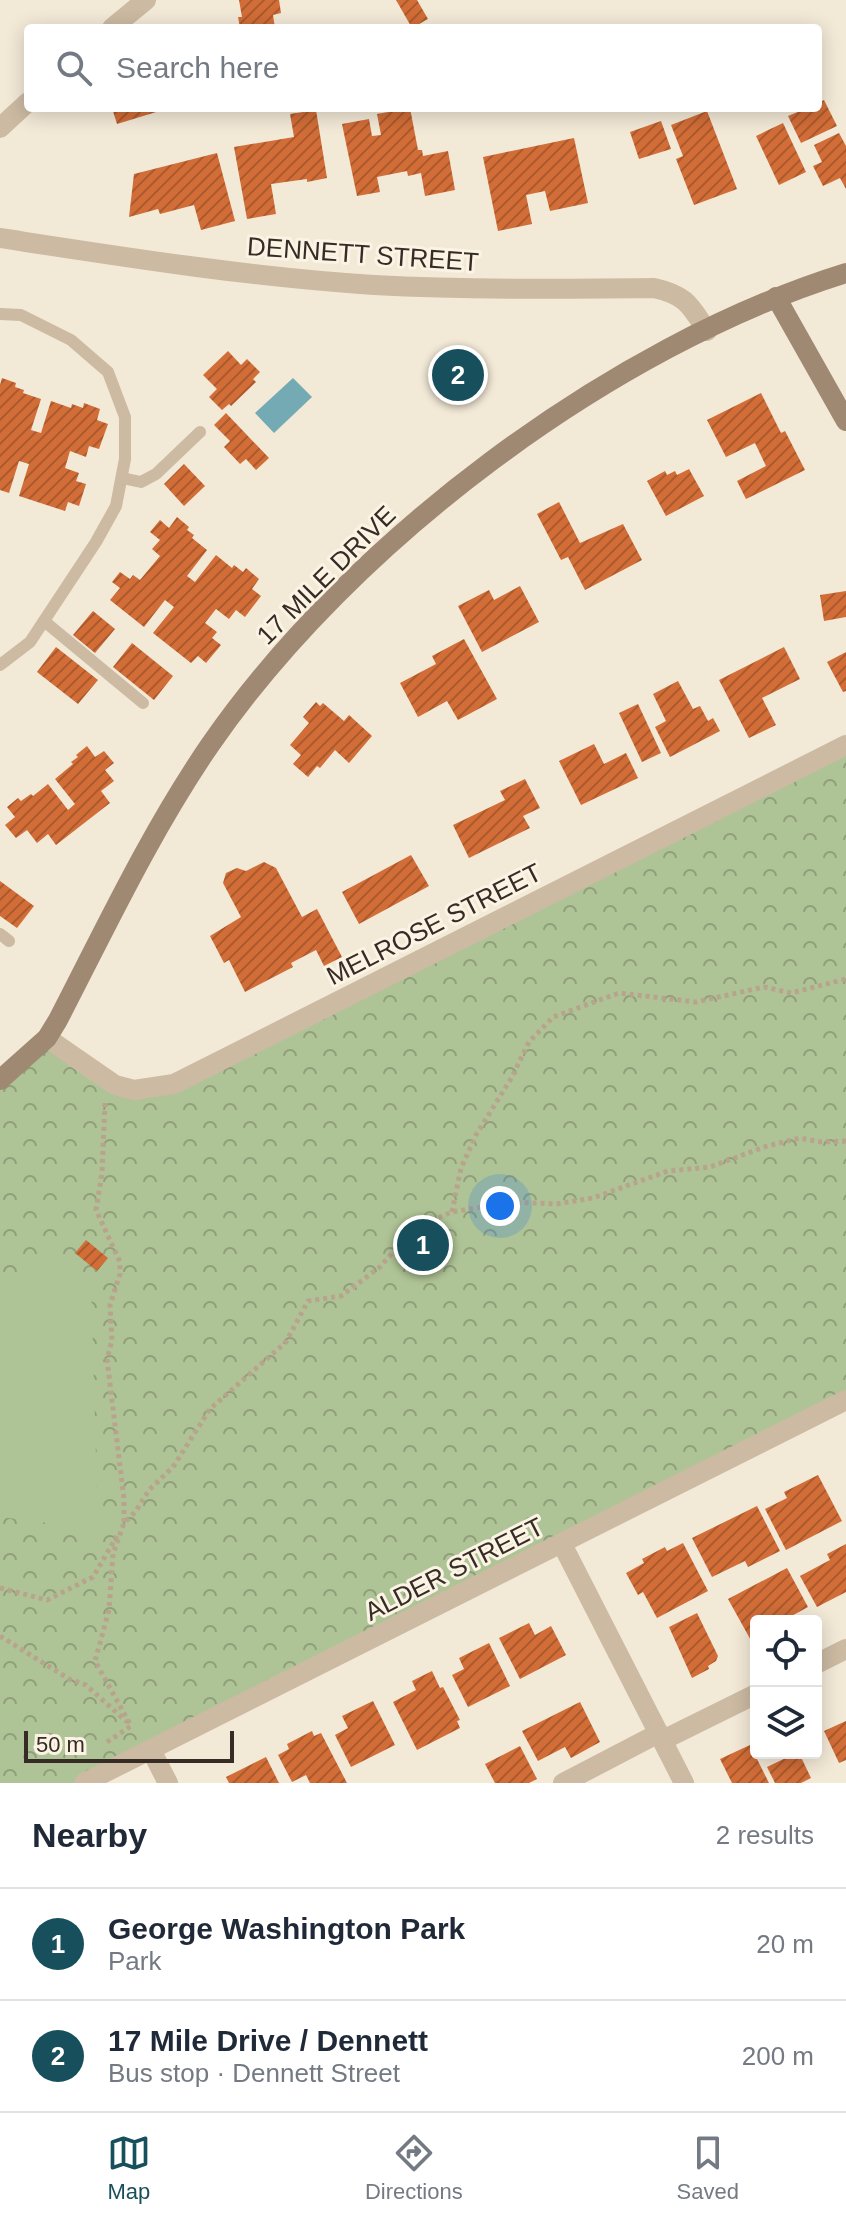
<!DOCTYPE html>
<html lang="en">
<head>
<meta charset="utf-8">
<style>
	body { margin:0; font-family:Arial,sans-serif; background:#f6f6f7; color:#1f2937 }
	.controls { position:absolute; right:24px; bottom:24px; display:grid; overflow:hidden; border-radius:8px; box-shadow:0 4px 20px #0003 }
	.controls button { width:72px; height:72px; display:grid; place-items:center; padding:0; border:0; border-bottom:2px solid #e0e1e3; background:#fff; color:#1f2937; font:40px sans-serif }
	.scale { position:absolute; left:24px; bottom:20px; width:210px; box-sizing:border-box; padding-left:8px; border:4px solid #362c25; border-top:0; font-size:22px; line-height:28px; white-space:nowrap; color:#362c25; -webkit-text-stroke:6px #fbf3e4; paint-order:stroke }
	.you { position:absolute; left:500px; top:1206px; width:28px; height:28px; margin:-20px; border:6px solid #fff; border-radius:50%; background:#1a73e8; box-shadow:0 0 0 12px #1a73e833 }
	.badge { display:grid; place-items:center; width:52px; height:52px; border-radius:50%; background:#17505c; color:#fff; font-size:26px; font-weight:700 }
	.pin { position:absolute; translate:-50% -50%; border:4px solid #fff; box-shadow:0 2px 8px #0006 }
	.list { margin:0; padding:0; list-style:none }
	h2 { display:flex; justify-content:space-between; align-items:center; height:104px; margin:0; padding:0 32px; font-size:34px }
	h2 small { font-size:26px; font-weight:400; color:#747a83 }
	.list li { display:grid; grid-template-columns:52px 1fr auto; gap:24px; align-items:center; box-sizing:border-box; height:112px; padding:0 32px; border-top:2px solid #e0e1e3 }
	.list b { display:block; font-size:30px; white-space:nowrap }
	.list p { margin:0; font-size:26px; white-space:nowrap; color:#747a83 }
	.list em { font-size:26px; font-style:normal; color:#747a83 }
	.icon { flex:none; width:44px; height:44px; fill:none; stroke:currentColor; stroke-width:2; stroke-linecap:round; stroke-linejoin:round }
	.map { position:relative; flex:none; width:846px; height:1783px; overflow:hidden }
	.search { position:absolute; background:#fff; box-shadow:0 4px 20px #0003; left:24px; right:24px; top:24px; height:88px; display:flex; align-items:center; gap:20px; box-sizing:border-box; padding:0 28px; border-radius:8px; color:#747a83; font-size:30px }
	.sheet { height:328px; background:#fff }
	nav { display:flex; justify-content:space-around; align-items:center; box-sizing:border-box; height:112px; border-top:2px solid #e0e1e3; background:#fff; font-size:22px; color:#747a83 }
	nav a { display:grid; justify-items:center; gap:4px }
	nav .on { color:#17505c }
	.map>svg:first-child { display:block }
</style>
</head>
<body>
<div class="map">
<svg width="846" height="1783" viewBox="0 0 846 1783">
	<defs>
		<pattern id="park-crowns" width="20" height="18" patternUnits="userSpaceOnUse" patternTransform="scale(2)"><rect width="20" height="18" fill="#afc496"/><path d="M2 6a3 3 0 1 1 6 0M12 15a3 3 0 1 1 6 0" fill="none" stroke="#8f9f7a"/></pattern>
		<pattern id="building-hatch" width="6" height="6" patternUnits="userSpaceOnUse" patternTransform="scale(2)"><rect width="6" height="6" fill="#d26d37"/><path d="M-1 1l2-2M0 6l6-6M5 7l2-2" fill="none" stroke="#ab5a2e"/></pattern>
	</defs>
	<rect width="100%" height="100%" fill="#f3e9d7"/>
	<path fill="url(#park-crowns)" d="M 846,745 L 846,1400 L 84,1783 L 0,1783 L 0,1080 L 47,1038 L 115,1085 L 151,1089 Z"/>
	<path fill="#afc496" d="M 68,1260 L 91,1280 L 98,1529 L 0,1517 L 0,1277 Z"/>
	<path fill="#73aab3" d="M 293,378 L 312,397 L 274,433 L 255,413 Z"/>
	<g fill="url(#building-hatch)">
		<path d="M 239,0 L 279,0 L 281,13 L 273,15 L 275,28 L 240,28 L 238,17 L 242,17 Z"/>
		<path d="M 396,0 L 417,0 L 428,19 L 412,28 Z"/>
		<path d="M 824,100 L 837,126 L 801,143 L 788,116 L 807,108 L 818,108 L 818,103 Z"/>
		<path d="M 112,108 L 166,108 L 166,109 L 117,124 Z"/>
		<path d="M 410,108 L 418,150 L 422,150 L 423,156 L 448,151 L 455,190 L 425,196 L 421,173 L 408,176 L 407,171 L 377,177 L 380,192 L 357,196 L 342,124 L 369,119 L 372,136 L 381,135 L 377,114 Z"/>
		<path d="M 316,110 L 327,178 L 307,182 L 307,179 L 271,184 L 276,214 L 247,219 L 234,147 L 294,137 L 290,114 Z"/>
		<path d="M 707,111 L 737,189 L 694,205 L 676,159 L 683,156 L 671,125 Z"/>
		<path d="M 661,121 L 671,149 L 639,159 L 630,132 Z"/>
		<path d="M 783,123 L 806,172 L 779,185 L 756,136 Z"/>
		<path d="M 839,133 L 846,146 L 846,189 L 840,178 L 823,186 L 813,166 L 822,162 L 814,145 Z"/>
		<path d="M 574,138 L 588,203 L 550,211 L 545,191 L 526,195 L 532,224 L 498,231 L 483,157 Z"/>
		<path d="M 217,153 L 235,221 L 201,230 L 194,205 L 160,214 L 158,209 L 129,217 L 134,174 Z"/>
		<path d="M 228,351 L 241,365 L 247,359 L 260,372 L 253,379 L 256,382 L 231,406 L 229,404 L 222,410 L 209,397 L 217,389 L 203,375 Z"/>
		<path d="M 2,378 L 16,383 L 15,387 L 24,390 L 23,393 L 41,399 L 31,430 L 41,433 L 51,401 L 71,408 L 72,404 L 83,408 L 84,403 L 100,409 L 97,420 L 108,424 L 99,449 L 89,446 L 86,457 L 70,451 L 65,468 L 79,473 L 76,481 L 86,484 L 79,506 L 68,502 L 65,511 L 19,496 L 29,464 L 19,461 L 9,493 L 0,490 L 0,385 Z"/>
		<path d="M 761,393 L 781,433 L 785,431 L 805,470 L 746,499 L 737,481 L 766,466 L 755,443 L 726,457 L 707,420 Z"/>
		<path d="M 226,413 L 269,458 L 256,470 L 246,459 L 240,464 L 224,447 L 230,441 L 214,425 Z"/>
		<path d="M 184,464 L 205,486 L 184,506 L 164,484 Z"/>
		<path d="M 689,469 L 704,496 L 666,516 L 647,481 L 665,471 L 667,475 L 675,471 L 677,475 Z"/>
		<path d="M 559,502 L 580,543 L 623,524 L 642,560 L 585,590 L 568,557 L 561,560 L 537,514 Z"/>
		<path d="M 177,517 L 189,527 L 187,530 L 194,535 L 192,538 L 207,550 L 187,576 L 195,582 L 216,555 L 232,568 L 234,565 L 243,572 L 246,568 L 259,579 L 252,589 L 261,596 L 245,617 L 236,610 L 229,619 L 216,609 L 205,623 L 217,632 L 212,638 L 221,645 L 206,663 L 198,656 L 191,663 L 153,633 L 174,607 L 165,600 L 144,627 L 110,600 L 120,588 L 112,582 L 120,572 L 130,579 L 133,575 L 140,580 L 160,556 L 152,549 L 160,540 L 150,532 L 160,520 L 169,528 Z"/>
		<path d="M 520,586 L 539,622 L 482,652 L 458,606 L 489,590 L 494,600 Z"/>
		<path d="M 846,591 L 846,617 L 824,621 L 820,595 Z"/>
		<path d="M 93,611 L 115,629 L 95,653 L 73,635 Z"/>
		<path d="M 464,639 L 497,699 L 458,720 L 447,701 L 418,717 L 400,683 L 436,664 L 432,656 Z"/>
		<path d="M 132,643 L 173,676 L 154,700 L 113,667 Z"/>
		<path d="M 56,647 L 98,680 L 78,704 L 37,672 Z"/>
		<path d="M 784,647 L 800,679 L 762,698 L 776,725 L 749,738 L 719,680 Z"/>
		<path d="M 846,652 L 846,691 L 843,692 L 827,662 Z"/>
		<path d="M 678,681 L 693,709 L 700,706 L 708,721 L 713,718 L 720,731 L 670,757 L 655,727 L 666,721 L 653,694 Z"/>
		<path d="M 316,702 L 320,706 L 323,703 L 344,721 L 349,715 L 372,736 L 349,763 L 335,750 L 320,768 L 317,766 L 308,777 L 293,764 L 301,755 L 290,745 L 309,723 L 303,717 Z"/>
		<path d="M 638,704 L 661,753 L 642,762 L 619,713 Z"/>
		<path d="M 594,744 L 604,764 L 626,753 L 638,778 L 581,805 L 559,761 Z"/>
		<path d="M 87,746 L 95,757 L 104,751 L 114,763 L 105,770 L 114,781 L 101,791 L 110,803 L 56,845 L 48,834 L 37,843 L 27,830 L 16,838 L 5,825 L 15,817 L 7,807 L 18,798 L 21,801 L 31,794 L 33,796 L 48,784 L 68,810 L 75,804 L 55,779 L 73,764 L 71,762 L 78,757 L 76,755 Z"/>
		<path d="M 525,779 L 540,808 L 523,816 L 530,828 L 469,858 L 453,825 L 505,800 L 500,791 Z"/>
		<path d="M 411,855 L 429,886 L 359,924 L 342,892 Z"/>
		<path d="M 264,862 L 276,868 L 302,917 L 317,909 L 342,957 L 324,966 L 316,950 L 291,963 L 293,967 L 245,992 L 229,960 L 224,963 L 210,936 L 241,917 L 223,883 L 226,873 L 237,868 L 246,871 Z"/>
		<path d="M 0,881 L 34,906 L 17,928 L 0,916 Z"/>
		<path d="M 86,1240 L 108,1258 L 97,1271 L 75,1253 Z"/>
		<path d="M 818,1475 L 842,1521 L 786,1550 L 765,1509 L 787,1498 L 784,1492 Z"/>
		<path d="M 757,1506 L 780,1551 L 748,1567 L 745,1561 L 712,1577 L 692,1538 Z"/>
		<path d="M 683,1543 L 708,1591 L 657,1618 L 643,1592 L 638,1595 L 626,1573 L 644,1563 L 642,1559 L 665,1547 L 667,1551 Z"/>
		<path d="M 846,1544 L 846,1592 L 817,1607 L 800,1576 L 830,1560 L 827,1554 Z"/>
		<path d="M 787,1568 L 808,1607 L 786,1619 L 787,1621 L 756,1621 L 756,1642 L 753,1644 L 728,1599 Z"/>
		<path d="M 697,1613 L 718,1656 L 716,1661 L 708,1666 L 709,1669 L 692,1678 L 669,1627 Z"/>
		<path d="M 529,1623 L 535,1635 L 551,1626 L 566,1655 L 520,1679 L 499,1638 Z"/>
		<path d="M 489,1643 L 510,1686 L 468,1707 L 452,1675 L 464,1669 L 459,1658 Z"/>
		<path d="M 432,1671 L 440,1688 L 443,1687 L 460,1720 L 457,1721 L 460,1728 L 417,1750 L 393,1702 L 416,1690 L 412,1681 Z"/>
		<path d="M 373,1701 L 395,1745 L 351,1767 L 335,1735 L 348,1728 L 342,1716 Z"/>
		<path d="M 580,1702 L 600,1742 L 571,1758 L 565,1747 L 538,1761 L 522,1731 Z"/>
		<path d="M 846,1721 L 846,1760 L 839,1763 L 824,1731 Z"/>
		<path d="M 312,1731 L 314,1736 L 321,1733 L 347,1783 L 310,1783 L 306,1775 L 292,1782 L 278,1755 L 289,1749 L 287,1744 Z"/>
		<path d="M 750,1745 L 769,1783 L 732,1783 L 720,1759 Z"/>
		<path d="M 520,1746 L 537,1779 L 529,1783 L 495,1783 L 485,1764 Z"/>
		<path d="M 796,1753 L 799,1753 L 811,1778 L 801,1783 L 775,1783 L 767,1767 Z"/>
		<path d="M 266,1757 L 279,1783 L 229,1783 L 226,1777 Z"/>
	</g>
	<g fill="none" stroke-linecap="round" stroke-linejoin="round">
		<g stroke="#b8a48c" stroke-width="5" stroke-dasharray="4 4" stroke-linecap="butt">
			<path d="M 105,1103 L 102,1173 L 96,1210 L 120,1262 L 120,1274 L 110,1305 L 112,1340 L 107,1359 L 124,1499 L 124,1524"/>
			<path d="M 452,1212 L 461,1168 L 476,1135 L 512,1077 L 529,1042 L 553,1017 L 619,993 L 696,1002 L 764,987 L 791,993 L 846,979"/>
			<path d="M 0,1588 L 47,1600 L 93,1577 L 117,1536"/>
			<path d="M 0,1636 L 69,1679 L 86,1685 L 127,1722"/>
			<path d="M 107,1742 L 131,1726 L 95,1661 L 109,1610 L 113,1554 L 124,1523 L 136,1511 L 149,1490 L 173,1467 L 210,1409 L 286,1342 L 308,1301 L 341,1296 L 380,1267 L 403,1241 L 435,1219 L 452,1212 L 510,1202 L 556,1204 L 593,1198 L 668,1171 L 710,1167 L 767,1146 L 800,1138 L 821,1142 L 846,1141"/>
		</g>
		<g stroke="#ccbaa2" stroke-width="12">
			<path d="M 0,314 L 21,315 L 71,340 L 108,372 L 125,417 L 125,459 L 116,506 L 96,542 L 30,642 L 0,665"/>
			<path d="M 122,478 L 141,482 L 156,474 L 200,432"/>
			<path d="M 44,621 L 143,703"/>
			<path d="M 0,934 L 9,941"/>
		</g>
		<g stroke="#ccbaa2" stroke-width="20">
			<path d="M 112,28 L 146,0"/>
			<path d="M 0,128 L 28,102"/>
			<path d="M 0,238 C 124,257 249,277 374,285 C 468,290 561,289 654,288 C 686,295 690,305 707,331"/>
			<path d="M 47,1038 L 115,1085 L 134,1090 L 174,1084 L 846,745"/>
			<path d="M 562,1544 L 684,1783"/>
			<path d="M 816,1664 L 846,1649"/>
			<path d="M 663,1740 L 756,1694"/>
			<path d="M 151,1750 L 168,1783"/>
			<path d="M 84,1783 L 846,1400"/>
			<path d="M 563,1783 L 659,1733"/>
		</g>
		<g stroke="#a08973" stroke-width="20">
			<path d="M 776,297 L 846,421"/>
			<path d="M 0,1080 L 47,1038 L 58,1020 C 106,927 151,831 210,745 C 350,542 611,346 846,273"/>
		</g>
	</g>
	<g text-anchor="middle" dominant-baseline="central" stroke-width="6" stroke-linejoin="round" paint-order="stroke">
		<g font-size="26" fill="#362c25" stroke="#fbf3e4">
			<text transform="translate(363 254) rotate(4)">DENNETT STREET</text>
			<text transform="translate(326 575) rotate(-45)">17 MILE DRIVE</text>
			<text transform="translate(434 924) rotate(-27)">MELROSE STREET</text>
			<text transform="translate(454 1569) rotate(-27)">ALDER STREET</text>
		</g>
	</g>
</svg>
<div class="controls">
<button><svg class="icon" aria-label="locate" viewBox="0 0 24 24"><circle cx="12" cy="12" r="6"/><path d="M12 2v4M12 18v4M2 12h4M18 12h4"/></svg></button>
<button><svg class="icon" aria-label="layers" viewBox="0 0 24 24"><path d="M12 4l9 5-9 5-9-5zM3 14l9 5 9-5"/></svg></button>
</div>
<div class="scale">50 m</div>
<div class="you"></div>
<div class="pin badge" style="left:423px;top:1245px">1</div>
<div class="pin badge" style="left:458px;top:375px">2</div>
<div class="search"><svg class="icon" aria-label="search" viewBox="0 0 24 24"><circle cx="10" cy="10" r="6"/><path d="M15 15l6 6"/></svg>Search here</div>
</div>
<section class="sheet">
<h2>Nearby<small>2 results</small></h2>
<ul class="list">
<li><span class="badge">1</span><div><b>George Washington Park</b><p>Park</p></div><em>20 m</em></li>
<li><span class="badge">2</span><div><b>17 Mile Drive / Dennett</b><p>Bus stop · Dennett Street</p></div><em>200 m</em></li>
</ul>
</section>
<nav>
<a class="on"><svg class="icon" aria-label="map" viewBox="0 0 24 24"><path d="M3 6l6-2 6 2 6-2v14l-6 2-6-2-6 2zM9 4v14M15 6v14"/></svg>Map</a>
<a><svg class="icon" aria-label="directions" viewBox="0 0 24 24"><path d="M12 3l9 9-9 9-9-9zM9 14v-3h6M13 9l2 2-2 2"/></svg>Directions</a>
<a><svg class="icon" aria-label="saved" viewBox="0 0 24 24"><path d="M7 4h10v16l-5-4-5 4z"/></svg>Saved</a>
</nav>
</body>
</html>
